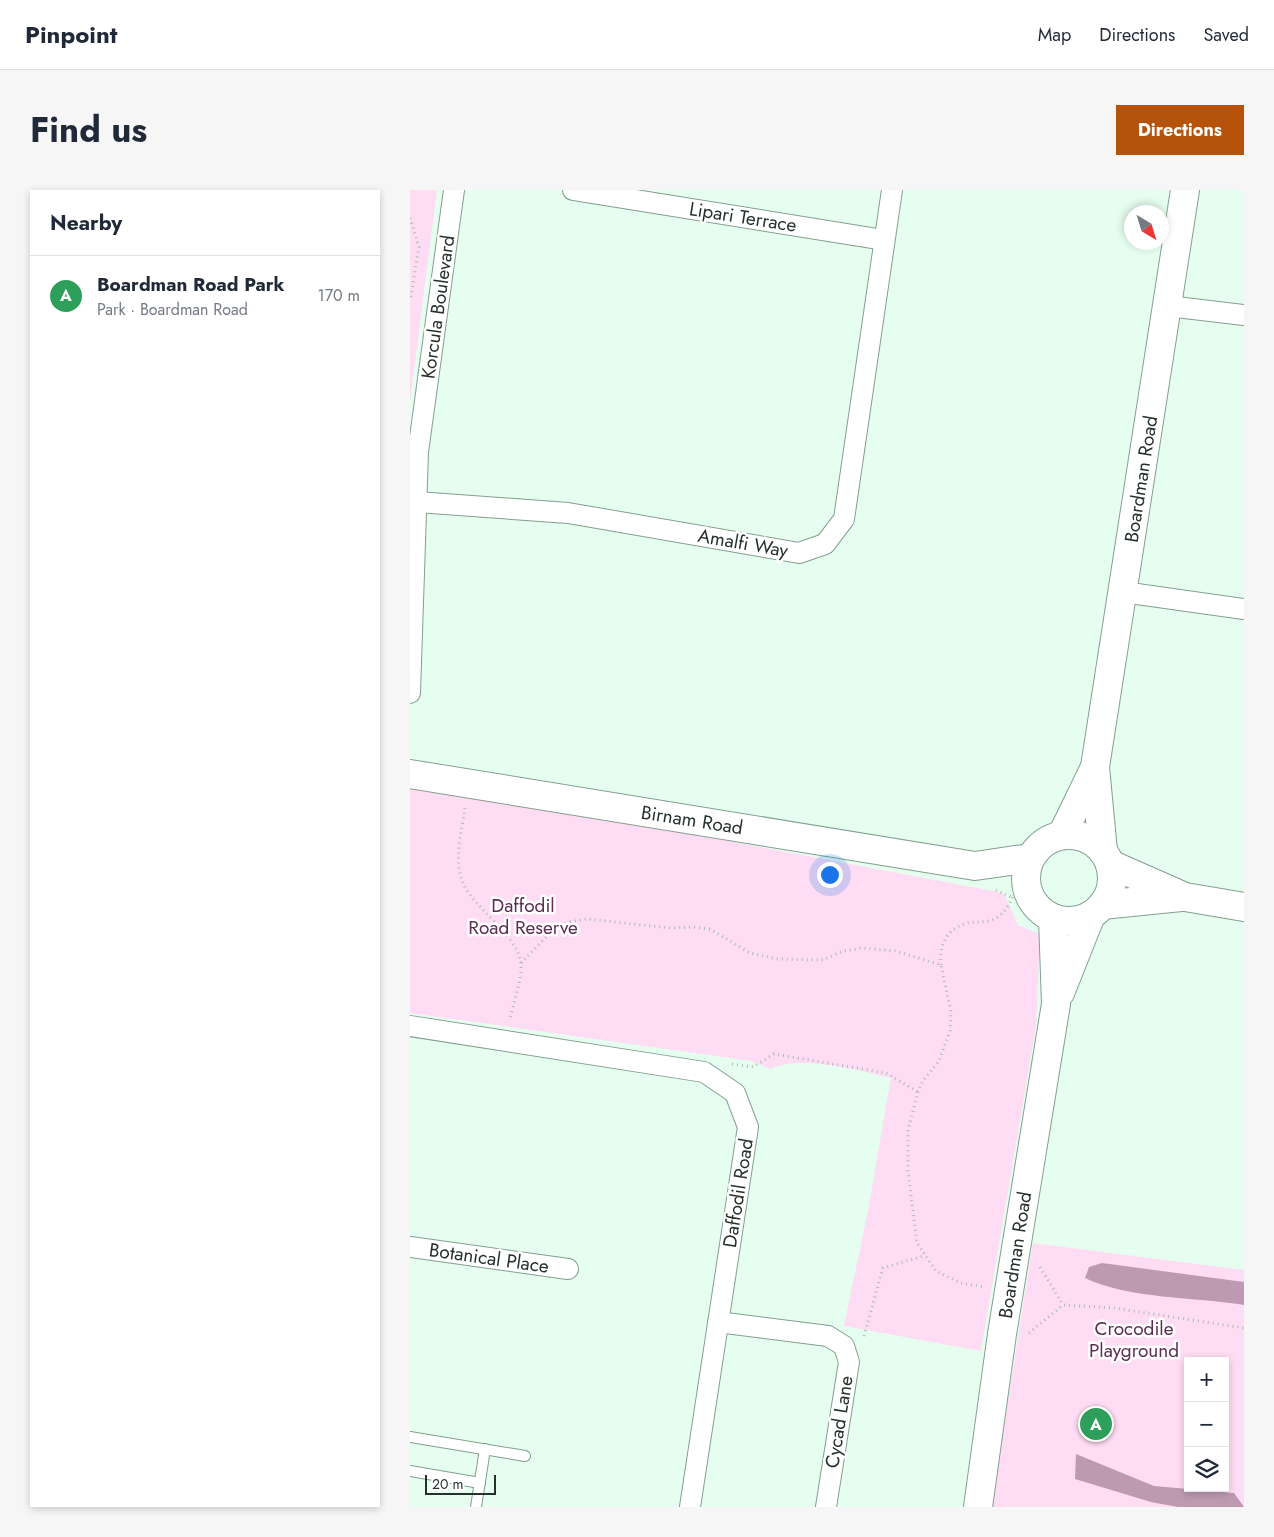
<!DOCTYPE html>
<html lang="en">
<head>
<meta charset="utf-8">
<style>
	body { margin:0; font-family:Jost,sans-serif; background:#f6f6f7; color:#1f2937 }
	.controls { position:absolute; right:15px; bottom:15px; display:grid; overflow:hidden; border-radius:0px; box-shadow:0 2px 8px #0003 }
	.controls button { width:45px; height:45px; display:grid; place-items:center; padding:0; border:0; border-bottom:1px solid #e0e1e3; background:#fff; color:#1f2937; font:25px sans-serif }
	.compass { position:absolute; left:714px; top:15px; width:45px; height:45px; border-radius:50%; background:#fff; box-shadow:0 2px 8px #0003; rotate:142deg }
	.scale { position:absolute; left:15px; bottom:12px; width:71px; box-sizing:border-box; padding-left:5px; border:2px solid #26312a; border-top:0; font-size:14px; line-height:18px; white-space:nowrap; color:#26312a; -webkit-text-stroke:4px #fff; paint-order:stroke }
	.you { position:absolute; left:419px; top:684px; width:18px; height:18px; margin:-12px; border:4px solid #fff; border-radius:50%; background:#1a73e8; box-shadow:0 0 0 8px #1a73e833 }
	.badge { display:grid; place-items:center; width:32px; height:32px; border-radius:50%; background:#b45309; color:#fff; font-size:16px; font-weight:700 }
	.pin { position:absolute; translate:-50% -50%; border:2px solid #fff; box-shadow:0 1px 5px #0006 }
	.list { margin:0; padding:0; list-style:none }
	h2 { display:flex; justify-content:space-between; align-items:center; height:65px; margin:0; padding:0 20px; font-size:21px }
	h2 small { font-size:16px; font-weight:400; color:#747a83 }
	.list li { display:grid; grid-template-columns:32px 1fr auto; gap:15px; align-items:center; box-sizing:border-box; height:80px; padding:0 20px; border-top:1px solid #e0e1e3 }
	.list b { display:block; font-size:19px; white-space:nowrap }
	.list p { margin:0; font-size:16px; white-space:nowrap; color:#747a83 }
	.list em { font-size:16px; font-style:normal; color:#747a83 }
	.icon { flex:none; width:28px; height:28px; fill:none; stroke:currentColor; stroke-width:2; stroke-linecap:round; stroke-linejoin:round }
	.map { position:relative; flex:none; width:834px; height:1317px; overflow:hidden; border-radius:0px }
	header { display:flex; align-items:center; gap:30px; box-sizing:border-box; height:70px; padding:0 25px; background:#fff; border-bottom:1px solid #e0e1e3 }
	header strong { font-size:24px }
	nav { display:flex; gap:28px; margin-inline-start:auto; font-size:18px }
	.intro { display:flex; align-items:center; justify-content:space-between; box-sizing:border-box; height:120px; padding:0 30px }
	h1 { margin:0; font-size:35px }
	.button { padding:12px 22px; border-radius:0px; background:#b45309; color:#fff; font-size:18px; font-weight:700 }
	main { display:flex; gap:30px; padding:0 30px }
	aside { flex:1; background:#fff; border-radius:0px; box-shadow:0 2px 8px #0003 }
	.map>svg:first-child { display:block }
</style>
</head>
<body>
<header>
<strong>Pinpoint</strong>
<nav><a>Map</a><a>Directions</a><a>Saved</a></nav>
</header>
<div class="intro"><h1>Find us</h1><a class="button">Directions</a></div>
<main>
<aside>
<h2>Nearby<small></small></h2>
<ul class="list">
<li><span class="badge" style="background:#2e9e5b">A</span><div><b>Boardman Road Park</b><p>Park · Boardman Road</p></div><em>170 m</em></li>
</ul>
</aside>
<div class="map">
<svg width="834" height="1317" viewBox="0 0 834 1317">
	<rect width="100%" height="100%" fill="#e6fef0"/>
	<g fill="#fedcf3" fill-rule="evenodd">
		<path d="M 0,0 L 27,0 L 0,211 Z"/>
		<path d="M 0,594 L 38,598 L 594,703 L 608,735 L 630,744 L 626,836 L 571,1161 L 434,1136 L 458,1020 L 481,888 C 450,881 390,864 361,879 L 341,871 L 0,823 Z"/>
		<path d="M 623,1053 L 834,1080 L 834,1317 L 581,1317 ZM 778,1171 L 815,1171 L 815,1298 L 778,1298 Z"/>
	</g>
	<g fill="#bd9ab2">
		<path d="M 692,1073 L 834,1092 L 834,1115 C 786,1107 718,1109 675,1088 L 679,1077 Z"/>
		<path d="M 666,1264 L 744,1296 L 824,1303 L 834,1317 L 768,1317 L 741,1312 L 665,1289 Z"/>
	</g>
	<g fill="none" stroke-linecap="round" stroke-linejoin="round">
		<g stroke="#839f8e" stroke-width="12">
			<g id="lane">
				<path d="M 0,1247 L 115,1266"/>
				<path d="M 0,1281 L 70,1293"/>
				<path d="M 66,1317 L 75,1259"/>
			</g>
		</g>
		<g stroke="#839f8e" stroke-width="22">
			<g id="street">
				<path d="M 163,0 L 474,50"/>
				<path d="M 758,116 L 834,125"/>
				<path d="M 7,312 L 158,323 L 389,363 L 415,354 L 434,329 L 482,0"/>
				<path d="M 713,402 L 834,419"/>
				<path d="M 0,503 L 8,262 L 44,0"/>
				<path d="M 0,836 L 294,882 L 325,903 L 338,937 L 280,1317"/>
				<path d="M 0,1057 L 158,1079"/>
				<path d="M 308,1132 L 418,1146 L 434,1156 L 439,1172 L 416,1317"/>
			</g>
		</g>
		<g stroke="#839f8e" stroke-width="30">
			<g id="secondary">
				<path d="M 0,584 L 565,676 L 620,668"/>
				<circle cx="659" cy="688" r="43"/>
				<path d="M 652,645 L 685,577"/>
				<path d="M 693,661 L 685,577 L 775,0"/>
				<path d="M 700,674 L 775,707 L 834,717"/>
				<path d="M 692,715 L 771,707"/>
				<path d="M 650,803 L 681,725"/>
				<path d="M 568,1317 L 592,1144 L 646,814 L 643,729"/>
			</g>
		</g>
		<g stroke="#a9bcb1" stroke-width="3" stroke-dasharray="1 4" stroke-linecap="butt">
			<path d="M 0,28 L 9,57 L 0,111"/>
			<path d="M 55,618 C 52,640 43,671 53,693 C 65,720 108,745 111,774 C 112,791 103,813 100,830"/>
			<path d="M 586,700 L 603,708"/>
			<path d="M 111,773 L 145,738 L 158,732 L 177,729 L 261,738 L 283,737 L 300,739 L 340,763 L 368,769 L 413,770 L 433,761 L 452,758 L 486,761 L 531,775 L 541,822 L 540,841 L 529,871 L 513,891 L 508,902 L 498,940 L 498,981 L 507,1053 L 526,1081 L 551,1093 L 574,1097"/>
			<path d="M 531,775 C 529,757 535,741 554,734 C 563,731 573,733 582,730 C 594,726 602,711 605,700"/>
			<path d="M 322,874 L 343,877 L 364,864 L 476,883 L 508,902"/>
			<path d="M 630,1077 L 653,1115"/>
			<path d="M 619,1143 L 653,1115 L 704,1118 L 834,1138"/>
			<path d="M 454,1146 L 473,1078 L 514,1066"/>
		</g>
		<use href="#lane" stroke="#fff" stroke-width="10"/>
		<use href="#street" stroke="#fff" stroke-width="20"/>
		<use href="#secondary" stroke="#fff" stroke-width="28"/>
	</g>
	<g text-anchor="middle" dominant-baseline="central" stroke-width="5" stroke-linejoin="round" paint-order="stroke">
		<g font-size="19" fill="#26312a" stroke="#fff">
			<text transform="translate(333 27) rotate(9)">Lipari Terrace</text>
			<text transform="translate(28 117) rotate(-82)">Korcula Boulevard</text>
			<text transform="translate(731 289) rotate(-81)">Boardman Road</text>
			<text transform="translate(333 353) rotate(10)">Amalfi Way</text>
			<text transform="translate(282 630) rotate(9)">Birnam Road</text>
			<text transform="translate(328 1003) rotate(-81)">Daffodil Road</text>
			<text transform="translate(605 1065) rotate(-81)">Boardman Road</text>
			<text transform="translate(79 1068) rotate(8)">Botanical Place</text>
			<text transform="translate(429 1232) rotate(-81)">Cycad Lane</text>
		</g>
		<g font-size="19" fill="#5b2d4f" stroke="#fff">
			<text x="113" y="715">Daffodil<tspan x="113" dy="22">Road Reserve</tspan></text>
			<text x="724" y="1138">Crocodile<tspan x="724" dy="22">Playground</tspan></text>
		</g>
	</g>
</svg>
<div class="controls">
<button>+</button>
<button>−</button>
<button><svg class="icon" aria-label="layers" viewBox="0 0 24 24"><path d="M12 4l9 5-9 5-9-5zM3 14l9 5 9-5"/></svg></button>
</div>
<svg class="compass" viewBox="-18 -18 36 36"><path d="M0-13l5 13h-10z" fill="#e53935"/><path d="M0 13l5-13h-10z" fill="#747a83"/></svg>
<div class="scale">20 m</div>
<div class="you"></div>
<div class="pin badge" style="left:686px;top:1234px;background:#2e9e5b">A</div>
</div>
</main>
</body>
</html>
